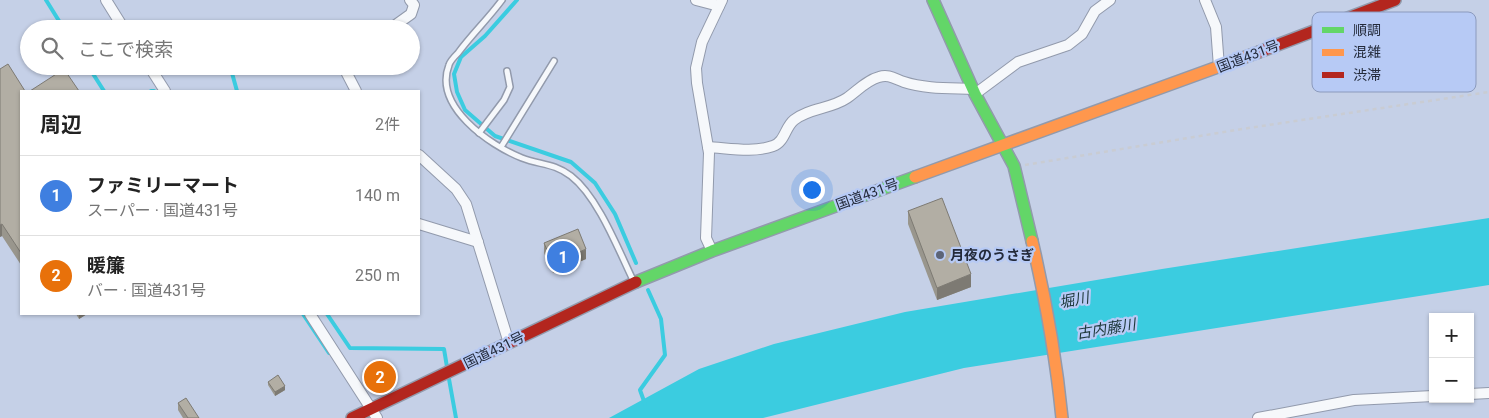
<!DOCTYPE html>
<html lang="ja">
<head>
<meta charset="utf-8">
<style>
	body { margin:0; font-family:Roboto,"Noto Sans JP",sans-serif; background:#f2f2f2; color:#222 }
	.controls { position:absolute; right:15px; bottom:15px; display:grid; overflow:hidden; border-radius:0px; box-shadow:0 1px 4px #0004 }
	.controls button { width:45px; height:45px; display:grid; place-items:center; padding:0; border:0; border-bottom:1px solid #e0e0e0; background:#fff; color:#222; font:25px sans-serif }
	.you { position:absolute; left:811px; top:189px; width:18px; height:18px; margin:-12px; border:4px solid #fff; border-radius:50%; background:#1a73e8; box-shadow:0 0 0 8px #1a73e833 }
	.badge { display:grid; place-items:center; width:32px; height:32px; border-radius:50%; background:#1a73e8; color:#fff; font-size:16px; font-weight:700 }
	.pin { position:absolute; translate:-50% -50%; border:2px solid #fff; box-shadow:0 1px 5px #0006 }
	.list { margin:0; padding:0; list-style:none }
	h2 { display:flex; justify-content:space-between; align-items:center; height:65px; margin:0; padding:0 20px; font-size:21px }
	h2 small { font-size:16px; font-weight:400; color:#767676 }
	.list li { display:grid; grid-template-columns:32px 1fr auto; gap:15px; align-items:center; box-sizing:border-box; height:80px; padding:0 20px; border-top:1px solid #e0e0e0 }
	.list b { display:block; font-size:19px; white-space:nowrap }
	.list p { margin:0; font-size:16px; white-space:nowrap; color:#767676 }
	.list em { font-size:16px; font-style:normal; color:#767676 }
	.icon { flex:none; width:28px; height:28px; fill:none; stroke:currentColor; stroke-width:2; stroke-linecap:round; stroke-linejoin:round }
	.map { position:relative; flex:none; width:1489px; height:418px; overflow:hidden }
	.search { position:absolute; background:#fff; box-shadow:0 1px 4px #0004; left:20px; top:20px; width:400px; height:55px; display:flex; align-items:center; gap:12px; box-sizing:border-box; padding:0 18px; border-radius:28px; color:#767676; font-size:19px }
	.panel { position:absolute; background:#fff; box-shadow:0 1px 4px #0004; left:20px; top:90px; width:400px; height:225px; border-radius:0px }
	.map>svg:first-child { display:block }
</style>
</head>
<body>
<div class="map">
<svg width="1489" height="418" viewBox="0 0 1489 418">
	<rect width="100%" height="100%" fill="#c5d0e7"/>
	<path fill="#3bcce0" d="M 1489,218 L 1489,285 L 964,368 L 763,418 L 609,418 L 699,369 L 774,344 L 905,312 L 1162,269 Z"/>
	<g fill="none" stroke-linecap="round" stroke-linejoin="round">
		<g stroke="#3bcce0" stroke-width="4">
			<path d="M 46,0 L 64,29"/>
			<path d="M 517,0 L 485,36 L 461,57 L 454,74 L 457,92 L 465,110 L 495,136 L 571,162 L 595,183 L 615,214 L 636,263"/>
			<path d="M 88,66 L 104,91"/>
			<path d="M 230,66 L 237,91"/>
			<path d="M 151,91 L 154,91"/>
			<path d="M 303,314 L 329,353"/>
			<path d="M 327,314 L 350,348 L 444,349 L 447,367"/>
			<path d="M 449,379 L 456,418"/>
			<path d="M 645,404 L 640,390 L 665,355 L 661,319 L 648,290"/>
		</g>
		<g stroke="#929aac" stroke-width="8">
			<g id="lane">
				<path d="M 502,0 C 488,19 472,34 458,53 C 455,56 450,61 449,65 C 433,106 489,145 522,158 C 540,165 554,163 571,176 C 598,197 618,249 633,280"/>
				<path d="M 479,133 L 504,100 L 510,87 L 507,71"/>
				<path d="M 501,147 L 554,61"/>
			</g>
		</g>
		<g stroke="#929aac" stroke-width="12">
			<g id="street">
				<path d="M 106,0 L 124,29"/>
				<path d="M 696,0 L 719,6"/>
				<path d="M 1205,0 L 1216,27 L 1219,67"/>
				<path d="M 390,29 L 411,14 L 414,5 L 410,0"/>
				<path d="M 149,66 L 165,91"/>
				<path d="M 343,66 L 356,91"/>
				<path d="M 975,94 L 1018,62 L 1068,45 L 1082,34 L 1095,11 L 1110,0"/>
				<path d="M 708,147 C 728,148 754,153 773,146 C 785,142 785,127 794,120 C 809,108 831,109 847,98 C 857,91 867,80 879,77 C 889,74 895,79 904,82 C 925,89 951,88 973,89"/>
				<path d="M 419,155 L 456,189 L 466,204 L 509,343"/>
				<path d="M 419,224 L 478,242"/>
				<path d="M 712,251 L 706,238 L 709,153 L 697,83 L 696,68 L 702,42 L 722,0"/>
				<path d="M 310,314 L 377,418"/>
				<path d="M 1470,394 L 1489,393"/>
				<path d="M 1258,418 L 1354,400 L 1433,396"/>
			</g>
		</g>
		<g stroke="#929aac" stroke-width="14">
			<g id="fast">
				<path d="M 933,0 L 975,94 L 1014,166 L 1032,241"/>
				<path d="M 636,282 L 712,251 L 915,177"/>
			</g>
		</g>
		<g stroke="#929aac" stroke-width="14">
			<g id="slow">
				<path d="M 915,177 L 1259,52"/>
				<path d="M 1032,241 C 1046,301 1056,357 1062,418"/>
			</g>
		</g>
		<g stroke="#929aac" stroke-width="14">
			<g id="jam">
				<path d="M 1259,52 L 1395,0"/>
				<path d="M 352,418 L 636,282"/>
			</g>
		</g>
		<path stroke="#c9ccd3" stroke-width="2.5" stroke-dasharray="4 4" stroke-linecap="butt" d="M 1025,165 L 1242,129 L 1489,92"/>
		<use href="#lane" stroke="#f6f8fb" stroke-width="5"/>
		<use href="#street" stroke="#f6f8fb" stroke-width="10"/>
		<use href="#fast" stroke="#63d668" stroke-width="11"/>
		<use href="#slow" stroke="#ff974d" stroke-width="11"/>
		<use href="#jam" stroke="#b3261e" stroke-width="11"/>
	</g>
	<g fill="#99968d">
		<path d="M 21,91 L 21,265 L 2,236 L 0,237 Z"/>
		<path d="M 908,211 L 971,287 L 937,300 L 908,224 Z"/>
		<path d="M 544,243 L 586,259 L 553,273 L 544,253 Z"/>
		<path d="M 76,314 L 87,314 L 79,319 Z"/>
		<path d="M 268,382 L 285,390 L 275,396 L 268,385 Z"/>
		<path d="M 178,403 L 199,418 L 183,418 L 178,410 Z"/>
	</g>
	<g fill="#7d7a73">
		<path d="M 2,224 L 2,236 L 0,237 L 0,225 Z"/>
		<path d="M 586,249 L 586,259 L 553,273 L 553,264 Z"/>
		<path d="M 971,274 L 971,287 L 937,300 L 937,288 Z"/>
		<path d="M 79,314 L 87,314 L 79,319 Z"/>
		<path d="M 285,386 L 285,390 L 275,396 L 275,392 Z"/>
	</g>
	<g fill="#b2aea4" stroke="#7d7a73">
		<path d="M 8,64 L 25,91 L 21,91 L 21,253 L 2,224 L 0,225 L 0,69 Z"/>
		<path d="M 64,69 L 79,91 L 30,91 Z"/>
		<path d="M 942,198 L 971,274 L 937,288 L 908,211 Z"/>
		<path d="M 578,229 L 586,249 L 553,264 L 544,243 Z"/>
		<path d="M 278,375 L 285,386 L 275,392 L 268,382 Z"/>
		<path d="M 186,398 L 199,418 L 188,418 L 178,403 Z"/>
	</g>
	<circle fill="#5c6477" stroke="#b7caf5" stroke-width="2" cx="940" cy="255" r="5"/>
	<g text-anchor="middle" dominant-baseline="central" stroke-width="4.5" stroke-linejoin="round" paint-order="stroke">
		<g font-size="14" fill="#232a3a" stroke="#b7caf5">
			<text transform="translate(1248 56) rotate(-21)">国道431号</text>
			<text transform="translate(867 194) rotate(-20)">国道431号</text>
			<text transform="translate(494 350) rotate(-26)">国道431号</text>
		</g>
		<g font-size="14" font-weight="bold" fill="#232a3a" stroke="#b7caf5" text-anchor="start">
			<text x="950" y="255">月夜のうさぎ</text>
		</g>
		<g font-size="15" font-style="italic" fill="#1c3639" stroke="#b7caf5">
			<text transform="translate(1074 300) rotate(-11)">堀川</text>
			<text transform="translate(1106 329) rotate(-9)">古内藤川</text>
		</g>
	</g>
	<rect x="1312" y="12" width="164" height="80" rx="8" fill="#b7caf5" stroke="#8b9abd" stroke-width="1"/>
	<rect x="1322" y="27" width="22" height="6" fill="#63d668"/>
	<rect x="1322" y="49" width="22" height="7" fill="#ff974d"/>
	<rect x="1322" y="72" width="22" height="6" fill="#b3261e"/>
	<g font-size="14" fill="#232a3a">
		<text x="1353" y="35">順調</text>
		<text x="1353" y="57">混雑</text>
		<text x="1353" y="80">渋滞</text>
	</g>
</svg>
<div class="controls">
<button>+</button>
<button>−</button>
</div>
<div class="you"></div>
<div class="pin badge" style="left:563px;top:257px;background:#3f7fe0">1</div>
<div class="pin badge" style="left:380px;top:377px;background:#e8710a">2</div>
<div class="search"><svg class="icon" aria-label="search" viewBox="0 0 24 24"><circle cx="10" cy="10" r="6"/><path d="M15 15l6 6"/></svg>ここで検索</div>
<section class="panel">
<h2>周辺<small>2件</small></h2>
<ul class="list">
<li><span class="badge" style="background:#3f7fe0">1</span><div><b>ファミリーマート</b><p>スーパー · 国道431号</p></div><em>140 m</em></li>
<li><span class="badge" style="background:#e8710a">2</span><div><b>暖簾</b><p>バー · 国道431号</p></div><em>250 m</em></li>
</ul>
</section>
</div>
</body>
</html>
